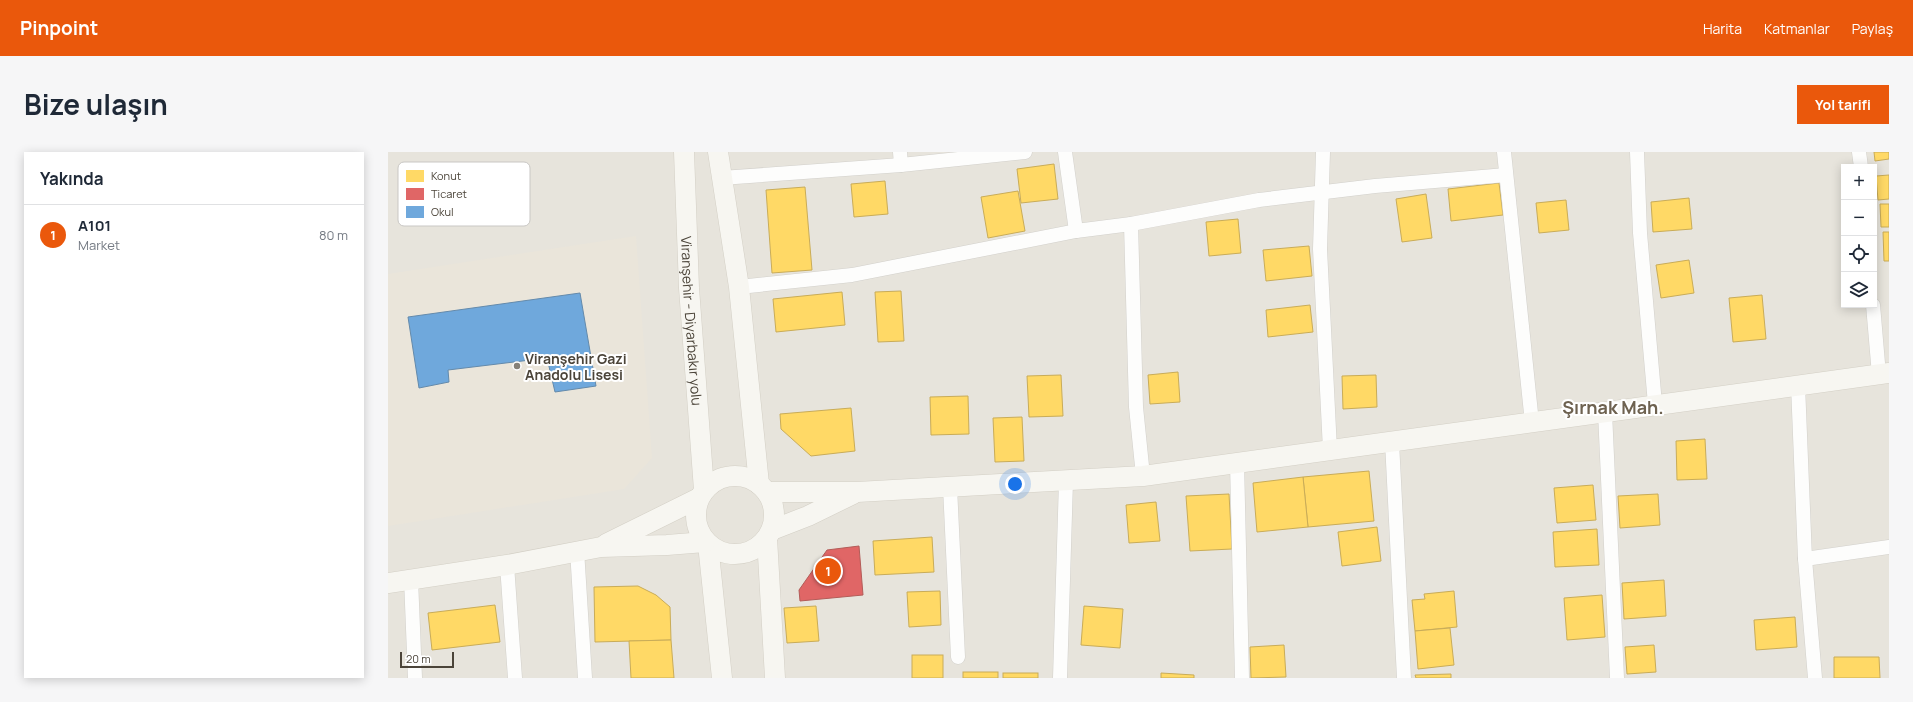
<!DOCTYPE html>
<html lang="tr">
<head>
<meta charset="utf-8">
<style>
	body { margin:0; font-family:Manrope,sans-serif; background:#f6f6f7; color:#1f2937 }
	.controls { position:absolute; right:12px; top:12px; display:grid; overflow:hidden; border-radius:0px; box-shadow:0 2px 10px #0003 }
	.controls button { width:36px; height:36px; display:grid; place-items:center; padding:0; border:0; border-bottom:1px solid #e0e1e3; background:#fff; color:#1f2937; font:20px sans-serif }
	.scale { position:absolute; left:12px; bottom:10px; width:54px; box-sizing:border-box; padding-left:4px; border:2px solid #4b4439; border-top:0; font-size:11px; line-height:14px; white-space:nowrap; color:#4b4439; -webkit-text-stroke:3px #fff; paint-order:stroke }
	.you { position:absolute; left:627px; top:332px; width:14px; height:14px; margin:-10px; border:3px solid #fff; border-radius:50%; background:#1a73e8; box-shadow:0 0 0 6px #1a73e833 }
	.badge { display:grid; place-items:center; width:26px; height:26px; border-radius:50%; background:#ea580c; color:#fff; font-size:13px; font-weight:700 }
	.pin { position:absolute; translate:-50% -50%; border:2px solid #fff; box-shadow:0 1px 4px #0006 }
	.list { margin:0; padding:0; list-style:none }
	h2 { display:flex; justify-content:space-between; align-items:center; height:52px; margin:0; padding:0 16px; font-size:17px }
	h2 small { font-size:13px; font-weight:400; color:#747a83 }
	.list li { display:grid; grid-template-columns:26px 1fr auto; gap:12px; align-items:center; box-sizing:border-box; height:60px; padding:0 16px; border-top:1px solid #e0e1e3 }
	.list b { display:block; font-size:15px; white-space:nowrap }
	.list p { margin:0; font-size:13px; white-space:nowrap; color:#747a83 }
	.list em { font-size:13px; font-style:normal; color:#747a83 }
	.icon { flex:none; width:22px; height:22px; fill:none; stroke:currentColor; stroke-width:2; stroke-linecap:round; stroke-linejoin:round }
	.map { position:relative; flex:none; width:1501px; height:526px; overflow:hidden; border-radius:0px }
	header { display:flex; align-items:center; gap:24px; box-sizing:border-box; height:56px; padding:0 20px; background:#ea580c; color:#fff }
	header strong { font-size:19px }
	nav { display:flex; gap:22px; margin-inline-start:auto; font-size:14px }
	.intro { display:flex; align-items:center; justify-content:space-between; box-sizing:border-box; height:96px; padding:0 24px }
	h1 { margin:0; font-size:28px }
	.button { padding:10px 18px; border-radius:0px; background:#ea580c; color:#fff; font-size:14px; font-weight:700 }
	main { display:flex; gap:24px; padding:0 24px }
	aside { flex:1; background:#fff; border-radius:0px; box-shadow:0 2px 10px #0003 }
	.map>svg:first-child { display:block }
</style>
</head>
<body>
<header>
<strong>Pinpoint</strong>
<nav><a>Harita</a><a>Katmanlar</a><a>Paylaş</a></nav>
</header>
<div class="intro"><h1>Bize ulaşın</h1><a class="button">Yol tarifi</a></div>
<main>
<aside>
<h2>Yakında<small></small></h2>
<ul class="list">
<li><span class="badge">1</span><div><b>A101</b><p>Market</p></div><em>80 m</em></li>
</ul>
</aside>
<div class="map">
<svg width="1501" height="526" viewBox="0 0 1501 526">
	<rect width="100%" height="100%" fill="#f4f2ee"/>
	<path fill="#e7e4dc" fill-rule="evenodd" d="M 0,0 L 1501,0 L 1501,526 L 0,526 ZM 1456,15 L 1486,15 L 1486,153 L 1456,153 Z"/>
	<path fill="#eae5da" d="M 248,84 L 264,306 L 236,337 L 0,374 L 0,122 Z"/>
	<g fill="#ffd966" stroke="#c9ac58">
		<path d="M 1486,0 L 1501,0 L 1501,7 L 1487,9 Z"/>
		<path d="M 666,12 L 670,47 L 633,51 L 629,17 Z"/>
		<path d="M 1501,23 L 1501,47 L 1490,48 L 1488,24 Z"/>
		<path d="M 497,29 L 500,62 L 466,65 L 463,32 Z"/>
		<path d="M 1111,31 L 1115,63 L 1063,69 L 1060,37 Z"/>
		<path d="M 417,35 L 424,118 L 384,121 L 378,38 Z"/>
		<path d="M 630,39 L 637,79 L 600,86 L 593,45 Z"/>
		<path d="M 1038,42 L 1044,86 L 1014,90 L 1008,47 Z"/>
		<path d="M 1301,46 L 1304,77 L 1265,80 L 1263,50 Z"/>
		<path d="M 1178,48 L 1181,78 L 1151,81 L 1148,51 Z"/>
		<path d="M 1492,52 L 1501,52 L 1501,75 L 1493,75 Z"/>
		<path d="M 850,67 L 853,101 L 821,104 L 818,70 Z"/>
		<path d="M 1495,80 L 1501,80 L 1501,109 L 1496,109 Z"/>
		<path d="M 921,94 L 924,124 L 878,129 L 875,98 Z"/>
		<path d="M 1301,108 L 1306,141 L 1273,146 L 1268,113 Z"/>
		<path d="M 513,139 L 516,189 L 490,190 L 487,140 Z"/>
		<path d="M 454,140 L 457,173 L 388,180 L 385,147 Z"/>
		<path d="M 1374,143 L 1378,187 L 1345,190 L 1341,146 Z"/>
		<path d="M 922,153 L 925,180 L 880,185 L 878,158 Z"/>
		<path d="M 790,220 L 792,250 L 762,252 L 760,223 Z"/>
		<path d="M 673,223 L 675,264 L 641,265 L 639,224 Z"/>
		<path d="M 988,223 L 989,255 L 955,257 L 954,224 Z"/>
		<path d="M 580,244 L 581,282 L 543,283 L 542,245 Z"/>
		<path d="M 463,256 L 467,299 L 423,304 L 393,277 L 392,262 Z"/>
		<path d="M 634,265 L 636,309 L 607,310 L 605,266 Z"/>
		<path d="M 1317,287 L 1319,327 L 1289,328 L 1288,289 Z"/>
		<path d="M 981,319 L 986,369 L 920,375 L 915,325 Z"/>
		<path d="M 915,325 L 920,375 L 869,380 L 865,331 Z"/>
		<path d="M 1205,333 L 1208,368 L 1169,371 L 1166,336 Z"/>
		<path d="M 841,342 L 844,397 L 802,399 L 798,344 Z"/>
		<path d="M 1270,342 L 1272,373 L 1232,376 L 1230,344 Z"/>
		<path d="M 768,350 L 772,389 L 741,391 L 738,353 Z"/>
		<path d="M 989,375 L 993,409 L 954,414 L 950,380 Z"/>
		<path d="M 1209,377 L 1211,413 L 1167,415 L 1165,380 Z"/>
		<path d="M 544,385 L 546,420 L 487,423 L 485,389 Z"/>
		<path d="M 1276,428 L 1278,464 L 1236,467 L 1234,431 Z"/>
		<path d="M 250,434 L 268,443 L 282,455 L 283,488 L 207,490 L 206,435 Z"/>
		<path d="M 552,439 L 553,473 L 521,475 L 519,440 Z"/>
		<path d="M 1066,439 L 1069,475 L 1027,479 L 1024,448 L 1037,447 L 1036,442 Z"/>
		<path d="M 1214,443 L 1217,485 L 1179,488 L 1176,446 Z"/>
		<path d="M 107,453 L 112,490 L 44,498 L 40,461 Z"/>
		<path d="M 428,454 L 431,489 L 399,491 L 396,456 Z"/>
		<path d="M 696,454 L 735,457 L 732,496 L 693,493 Z"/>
		<path d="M 1407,465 L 1409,495 L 1368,498 L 1366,468 Z"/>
		<path d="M 1062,476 L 1066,513 L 1030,517 L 1027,479 Z"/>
		<path d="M 283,488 L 286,526 L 243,526 L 241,489 Z"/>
		<path d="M 896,493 L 898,525 L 863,526 L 862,495 Z"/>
		<path d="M 1266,493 L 1268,520 L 1239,522 L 1237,495 Z"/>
		<rect x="524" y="503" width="31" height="23"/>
		<path d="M 1446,505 L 1491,505 L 1492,526 L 1446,526 Z"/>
		<rect x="575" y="520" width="35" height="6"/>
		<rect x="615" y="521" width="35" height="5"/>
		<path d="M 773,521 L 806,523 L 806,526 L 773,526 Z"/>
		<path d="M 1063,522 L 1063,526 L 1028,526 L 1027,523 Z"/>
	</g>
	<path fill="#e06666" stroke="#b35c58" d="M 471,394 L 475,443 L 412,449 L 411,438 L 439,398 Z"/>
	<path fill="#6fa8dc" stroke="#648aab" d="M 192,141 L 208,234 L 167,240 L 159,206 L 60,218 L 61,230 L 31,236 L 20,165 Z"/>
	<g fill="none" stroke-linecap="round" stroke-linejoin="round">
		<g stroke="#d2d0cb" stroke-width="15">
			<g id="street">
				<path d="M 512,0 L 513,13"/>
				<path d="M 677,0 L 688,79"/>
				<path d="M 935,0 L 932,97 L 942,298"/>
				<path d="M 1116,0 L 1144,271"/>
				<path d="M 1249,0 L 1252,81 L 1267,252"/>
				<path d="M 1471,0 L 1473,15"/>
				<path d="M 333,26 L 513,13 L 637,0"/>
				<path d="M 743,72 L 748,255 L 755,324"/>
				<path d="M 351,135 L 464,123 L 688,79 L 743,72 L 871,48 L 987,34 L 1118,23"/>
				<path d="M 1485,153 L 1491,223"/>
				<path d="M 1410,233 L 1417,407 L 1427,526"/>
				<path d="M 1217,260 L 1229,526"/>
				<path d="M 1004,290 L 1016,526"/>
				<path d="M 849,310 L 854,526"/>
				<path d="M 562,335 L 570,505"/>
				<path d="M 189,398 L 197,526"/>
				<path d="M 1417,407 L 1501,395"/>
				<path d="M 119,413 L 127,526"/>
				<path d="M 23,427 L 27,526"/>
				<path d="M 672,526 L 678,329"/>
			</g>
		</g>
		<g stroke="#d3cfc5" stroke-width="21">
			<g id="secondary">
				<path id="s1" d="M 296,0 L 301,136 L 316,338"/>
				<path d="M 330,0 L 351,135 L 371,332"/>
				<circle cx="347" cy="363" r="39"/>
				<path d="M 379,340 L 469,340 L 755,324 L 1501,221"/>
				<path d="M 384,378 L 420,364 L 465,342"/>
				<path d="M 379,386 L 387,526"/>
				<path d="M 218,392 L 311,346"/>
				<path d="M 320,392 L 334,526"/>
				<path d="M 0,431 L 119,413 L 213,395 L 279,393 L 317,390"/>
			</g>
		</g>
		<use href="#street" stroke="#fdfdfc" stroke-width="14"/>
		<use href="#secondary" stroke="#f7f6f1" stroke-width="20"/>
	</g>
	<circle fill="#868178" stroke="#fff" stroke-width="1.5" cx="129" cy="214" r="4"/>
	<g text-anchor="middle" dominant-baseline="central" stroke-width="4" stroke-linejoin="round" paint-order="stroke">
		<g font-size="14" fill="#4b4439" stroke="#fff">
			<text stroke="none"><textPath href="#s1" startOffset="169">Viranşehir - Diyarbakır yolu</textPath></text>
		</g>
		<g font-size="14" font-weight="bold" fill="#4b4439" stroke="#fff" text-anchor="start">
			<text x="137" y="206">Viranşehir Gazi<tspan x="137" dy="16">Anadolu Lisesi</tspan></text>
		</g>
		<g font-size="18" font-weight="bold" fill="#6e6250" stroke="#fff">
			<text x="1225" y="255">Şırnak Mah.</text>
		</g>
	</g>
	<rect x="10" y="10" width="132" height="64" rx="6" fill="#fff" stroke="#c9c7c4" stroke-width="1"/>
	<rect x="18" y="18" width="18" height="12" fill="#ffd966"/>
	<rect x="18" y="36" width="18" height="12" fill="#e06666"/>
	<rect x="18" y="54" width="18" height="12" fill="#6fa8dc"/>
	<g font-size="11" fill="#4b4439">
		<text x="43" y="28">Konut</text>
		<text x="43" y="46">Ticaret</text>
		<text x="43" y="64">Okul</text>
	</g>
</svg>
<div class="controls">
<button>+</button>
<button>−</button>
<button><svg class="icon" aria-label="locate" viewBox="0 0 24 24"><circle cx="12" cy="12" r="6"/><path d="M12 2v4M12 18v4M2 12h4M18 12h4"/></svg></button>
<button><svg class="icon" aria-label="layers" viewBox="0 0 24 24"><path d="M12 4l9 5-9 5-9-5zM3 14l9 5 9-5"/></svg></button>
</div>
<div class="scale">20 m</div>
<div class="you"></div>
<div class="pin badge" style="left:440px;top:419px">1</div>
</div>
</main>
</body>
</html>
